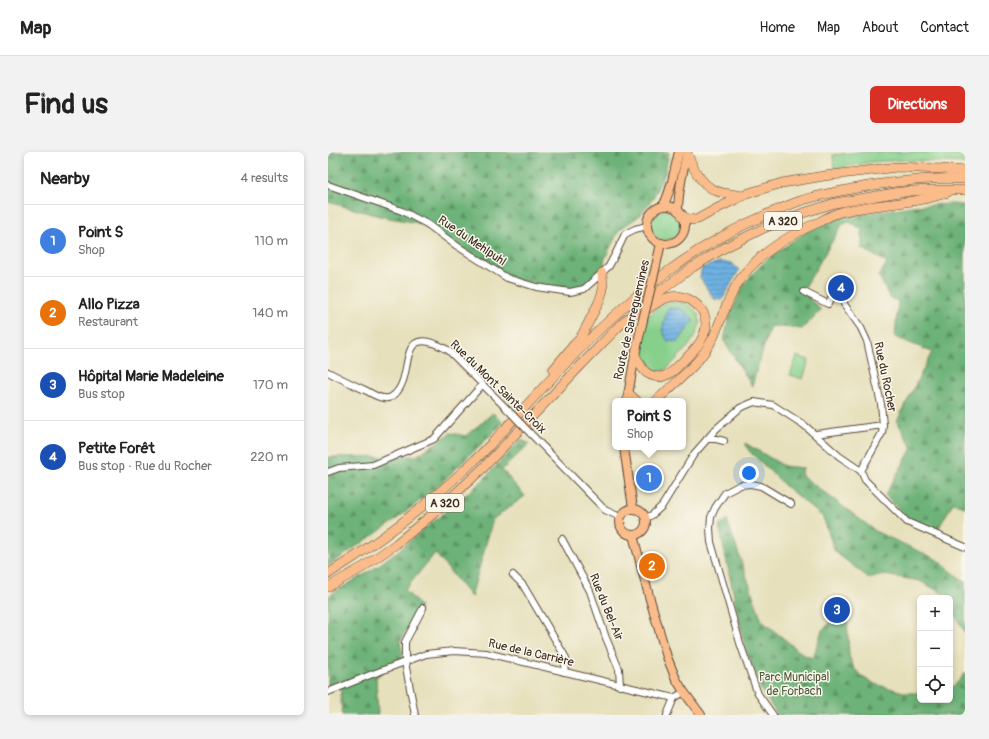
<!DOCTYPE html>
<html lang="en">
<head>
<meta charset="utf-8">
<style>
	body { margin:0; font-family:Pangolin,sans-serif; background:#f2f2f2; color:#222 }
	.controls { position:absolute; right:12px; bottom:12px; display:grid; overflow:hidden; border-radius:6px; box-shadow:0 2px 6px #0003 }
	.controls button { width:36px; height:36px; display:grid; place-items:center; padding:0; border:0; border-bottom:1px solid #e0e0e0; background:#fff; color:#222; font:20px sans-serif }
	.you { position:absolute; left:421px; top:321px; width:14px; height:14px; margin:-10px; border:3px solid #fff; border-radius:50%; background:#1a73e8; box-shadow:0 0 0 6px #1a73e833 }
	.badge { display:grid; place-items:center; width:26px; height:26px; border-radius:50%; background:#d93025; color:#fff; font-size:13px; font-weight:700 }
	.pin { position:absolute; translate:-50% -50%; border:2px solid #fff; box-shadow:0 1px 4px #0006 }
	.popup { position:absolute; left:284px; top:246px; width:74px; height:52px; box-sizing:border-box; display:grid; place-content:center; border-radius:6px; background:#fff; filter:drop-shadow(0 1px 3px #0005); font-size:13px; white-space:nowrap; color:#767676 }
	.popup b { font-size:15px; color:#222 }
	.popup::after { content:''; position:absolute; left:50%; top:100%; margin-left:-8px; border:8px solid transparent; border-top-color:#fff }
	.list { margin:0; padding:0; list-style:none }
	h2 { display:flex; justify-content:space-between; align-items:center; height:52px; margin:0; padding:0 16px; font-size:17px }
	h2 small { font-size:13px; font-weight:400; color:#767676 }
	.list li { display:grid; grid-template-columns:26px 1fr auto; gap:12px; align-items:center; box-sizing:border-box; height:72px; padding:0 16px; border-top:1px solid #e0e0e0 }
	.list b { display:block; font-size:15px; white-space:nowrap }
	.list p { margin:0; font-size:13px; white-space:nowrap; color:#767676 }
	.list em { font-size:13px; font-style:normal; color:#767676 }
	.icon { flex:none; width:22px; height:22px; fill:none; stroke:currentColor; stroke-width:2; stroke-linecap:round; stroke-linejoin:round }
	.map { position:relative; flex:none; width:637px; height:563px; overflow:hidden; border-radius:6px }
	header { display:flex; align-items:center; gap:24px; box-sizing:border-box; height:56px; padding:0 20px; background:#fff; border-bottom:1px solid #e0e0e0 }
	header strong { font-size:19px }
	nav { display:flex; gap:22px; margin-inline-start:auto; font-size:14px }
	.intro { display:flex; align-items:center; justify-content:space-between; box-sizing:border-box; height:96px; padding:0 24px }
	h1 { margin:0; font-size:28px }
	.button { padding:10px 18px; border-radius:6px; background:#d93025; color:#fff; font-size:14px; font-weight:700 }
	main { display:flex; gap:24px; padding:0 24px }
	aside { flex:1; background:#fff; border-radius:6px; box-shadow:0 2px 6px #0003 }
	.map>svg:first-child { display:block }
</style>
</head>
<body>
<header>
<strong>Map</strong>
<nav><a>Home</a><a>Map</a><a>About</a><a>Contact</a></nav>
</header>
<div class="intro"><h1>Find us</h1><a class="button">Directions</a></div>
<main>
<aside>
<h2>Nearby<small>4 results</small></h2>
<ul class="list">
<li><span class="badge" style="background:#3f7fe0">1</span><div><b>Point S</b><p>Shop</p></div><em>110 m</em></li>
<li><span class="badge" style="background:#e8710a">2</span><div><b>Allo Pizza</b><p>Restaurant</p></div><em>140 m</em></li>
<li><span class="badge" style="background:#1a4fb4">3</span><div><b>Hôpital Marie Madeleine</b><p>Bus stop</p></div><em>170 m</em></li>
<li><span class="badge" style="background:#1a4fb4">4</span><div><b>Petite Forêt</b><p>Bus stop · Rue du Rocher</p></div><em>220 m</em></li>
</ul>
</aside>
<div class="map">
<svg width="637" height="563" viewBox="0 0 637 563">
	<defs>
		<pattern id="forest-firs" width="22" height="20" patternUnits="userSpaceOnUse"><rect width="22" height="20" fill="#6db278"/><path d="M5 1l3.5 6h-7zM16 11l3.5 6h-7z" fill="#5b9162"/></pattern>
		<pattern id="water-rules" width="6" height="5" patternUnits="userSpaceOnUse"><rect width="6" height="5" fill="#6db1e3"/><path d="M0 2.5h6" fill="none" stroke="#5b90b7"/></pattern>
	</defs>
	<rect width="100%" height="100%" fill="#fbf7ec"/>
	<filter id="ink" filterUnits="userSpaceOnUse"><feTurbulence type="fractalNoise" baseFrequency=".025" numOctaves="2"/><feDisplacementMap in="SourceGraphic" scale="8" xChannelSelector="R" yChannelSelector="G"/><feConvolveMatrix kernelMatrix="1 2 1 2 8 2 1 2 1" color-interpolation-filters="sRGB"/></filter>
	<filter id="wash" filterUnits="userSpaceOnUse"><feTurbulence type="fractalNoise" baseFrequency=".012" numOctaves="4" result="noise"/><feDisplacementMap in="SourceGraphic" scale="16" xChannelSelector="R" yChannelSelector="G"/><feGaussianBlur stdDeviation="0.9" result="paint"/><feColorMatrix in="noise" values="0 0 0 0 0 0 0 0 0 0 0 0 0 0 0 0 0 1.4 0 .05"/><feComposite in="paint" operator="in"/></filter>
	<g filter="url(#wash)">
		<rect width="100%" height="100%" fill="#e6e0bc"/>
		<g fill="#87d08c" stroke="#617d55">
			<path d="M 530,0 L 637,0 L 637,11 L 571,8 L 543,10 L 506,17 L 505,3 Z"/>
			<circle cx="338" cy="73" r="15"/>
			<path d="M 345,150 L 355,151 L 364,155 L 371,163 L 372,172 L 368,183 L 358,197 L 340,216 L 332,220 L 324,218 L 317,215 L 312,205 L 319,165 L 334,152 Z"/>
			<path d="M 469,204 L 481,208 L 475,227 L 462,223 Z"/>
		</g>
		<g fill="url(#forest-firs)" stroke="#546e4b">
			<path d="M 0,0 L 341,0 L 337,21 L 325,46 L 311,64 L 291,78 L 277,106 L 274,121 L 256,137 L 242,140 L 186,127 L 91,71 L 55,65 L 0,50 Z"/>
			<path d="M 624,52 L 637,53 L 637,355 L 625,351 L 609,379 L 581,367 L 557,343 L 584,296 L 569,269 L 604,200 L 567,185 L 570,149 L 562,146 L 551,124 L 559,111 L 534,96 L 534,77 L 521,70 L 515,71 L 474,140 L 493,158 L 474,177 L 442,174 L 424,234 L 396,189 L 400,168 L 415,134 L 425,121 L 441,106 L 476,81 L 504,67 L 520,64 L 584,54 Z"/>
			<path d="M 165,261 L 175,271 L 108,336 L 66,369 L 0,414 L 0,305 L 88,304 L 123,281 L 138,284 Z"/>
			<path d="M 193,287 L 201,292 L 174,318 L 197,344 L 165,367 L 143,445 L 107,401 L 77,438 L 92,454 L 72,490 L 76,506 L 48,525 L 50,563 L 14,563 L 12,532 L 0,537 L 0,444 L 47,416 L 76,394 L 153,330 Z"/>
			<path d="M 417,291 L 456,314 L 475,316 L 473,323 L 549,380 L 608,407 L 637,430 L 637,481 L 622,454 L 622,446 L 617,446 L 614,441 L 592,429 L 557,423 L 541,426 L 507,400 L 495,365 L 456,333 L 443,320 L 421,299 Z"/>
			<path d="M 399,368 L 434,469 L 476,503 L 485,506 L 494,478 L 501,472 L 503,463 L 519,465 L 521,504 L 526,516 L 534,525 L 547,532 L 579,541 L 592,541 L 592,548 L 622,548 L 622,536 C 629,532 633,527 637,520 L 637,563 L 450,563 L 434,540 L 417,495 L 391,374 Z"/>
		</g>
		<g fill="url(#water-rules)" stroke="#546e80">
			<path d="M 391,110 L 404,111 L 411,118 L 394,148 L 386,147 L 372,126 L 374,116 Z"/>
			<path d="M 350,156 L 358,160 L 366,168 L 350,190 L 340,189 L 334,179 L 339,157 Z"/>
		</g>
	</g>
	<g filter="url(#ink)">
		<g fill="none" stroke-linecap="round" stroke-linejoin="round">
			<g stroke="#554536" stroke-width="8">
				<g id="minor">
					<path d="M 0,33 L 74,59 L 99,72 L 129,94 L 179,126 L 208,135 L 242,140 L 256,137 L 274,121 L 281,114 L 288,101 L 297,82 L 307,77 L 319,74"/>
					<path d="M 476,140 L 500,152 L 507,139 L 515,144 L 516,152 L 533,176 L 539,189 L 553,252 L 555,273 L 554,281 L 533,319"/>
					<path d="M 0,220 C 13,227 26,233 39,239 C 44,242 51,246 56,246 C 60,247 64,245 67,242 C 88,223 66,168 120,198 L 181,259"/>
					<path d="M 202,281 L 277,358 L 292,365"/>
					<path d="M 488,282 L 555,273"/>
					<path d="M 379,287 L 388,287 L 396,289"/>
					<path d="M 0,320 L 11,316 L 45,313 L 106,287 L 154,233"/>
					<path d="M 318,366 L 324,363 L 334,354 L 366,302 L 388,277 L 412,256 L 426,250 L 445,253 L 476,273 L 511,304 L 533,319 L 537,328 L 579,370 L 637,395"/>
					<path d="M 234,387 L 262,439 L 278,486 L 291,517 L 292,534"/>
					<path d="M 185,423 L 195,433 L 238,506 L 236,520"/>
					<path d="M 0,540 L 42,523 L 98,502 L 126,499 L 158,501 L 346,546 L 356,540"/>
					<path d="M 87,563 L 77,510 L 77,490 L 95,456"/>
					<path d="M 339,563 L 346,546"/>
					<path d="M 445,563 L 430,542 L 422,520 L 412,491 L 383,390 L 382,376 L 383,365 L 387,356 L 397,341 L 412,333 L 423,332 L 433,334 L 463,352"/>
				</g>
			</g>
			<g stroke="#554536" stroke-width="10">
				<g id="major">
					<path d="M 335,54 C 344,38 346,18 351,0"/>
					<circle cx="338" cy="73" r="19"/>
					<path d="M 350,59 C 350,39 355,20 359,0"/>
					<path d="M 328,114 L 333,91"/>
					<path d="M 299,249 L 307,203 L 314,172"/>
					<path d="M 296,295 L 298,309 L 305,356"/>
					<circle cx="305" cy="370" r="13"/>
					<path d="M 305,383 L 321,444 L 339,505 L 348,527 L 356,540 L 373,563"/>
				</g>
			</g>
			<g stroke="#554536" stroke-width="10">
				<g id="highway">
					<path d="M 359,1 C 366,19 375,37 395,41 C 402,42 408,43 414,44"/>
					<path d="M 354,64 L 361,67 L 366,68 L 370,67 L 390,56 L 421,41 L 454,31 L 496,24 L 569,15 L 614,17 L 637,19"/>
					<path d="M 307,203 C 310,208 313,217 319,221 C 323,224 331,226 336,224 C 344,222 349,215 355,209 C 367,198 382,183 377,165 C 375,158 370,153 364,149 C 345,137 329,150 314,161 L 312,161"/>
					<path d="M 225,218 L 254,183 L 271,150 L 275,138 L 274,121"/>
					<path d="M 300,241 L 309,249"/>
					<path d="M 328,249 C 349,229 373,211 386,184 C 394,165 400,146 411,129 C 428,103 463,82 491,70 C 498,66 505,62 513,60 C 548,51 586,53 620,40"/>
					<path d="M 0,422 C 53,389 102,351 147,308 C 158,298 167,287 177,277 C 201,251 224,225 249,200 C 307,140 369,91 447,59 C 455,56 463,52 472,49 C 494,42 517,38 540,34 C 572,29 605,25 637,27"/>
					<path d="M 0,435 L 35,415 L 68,392 L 111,357 L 156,315 L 257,209 L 290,175 L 324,145 L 365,115 L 398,95 L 436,76 L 475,61 L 507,51 L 572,40 L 598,38 L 637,38"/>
				</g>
			</g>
			<use href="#minor" stroke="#fff" stroke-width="6"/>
			<use href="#major" stroke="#fabc8b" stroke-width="8"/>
			<use href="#highway" stroke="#fabc8b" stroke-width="9"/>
			<g stroke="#554536" stroke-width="8" stroke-linecap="butt">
				<path id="minor-bridge" d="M 181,259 L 202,281"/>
			</g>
			<g stroke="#554536" stroke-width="10" stroke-linecap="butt">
				<path id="major-bridge" d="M 314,172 L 328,114"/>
			</g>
			<use href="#minor-bridge" stroke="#fff" stroke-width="6"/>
			<use href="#major-bridge" stroke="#fabc8b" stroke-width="8"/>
		</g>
	</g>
	<g text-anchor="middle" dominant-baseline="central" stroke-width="3" stroke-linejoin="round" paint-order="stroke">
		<g fill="#fbf7ec" stroke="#75685c" stroke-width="1">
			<rect x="436" y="60" width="38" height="18" rx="3"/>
			<rect x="98" y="342" width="38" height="18" rx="3"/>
		</g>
		<g font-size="11" font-weight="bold" fill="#3b2a1e">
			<text x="455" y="69">A 320</text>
			<text x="117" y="351">A 320</text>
		</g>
		<g font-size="12" fill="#3b2a1e" stroke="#fbf7ec">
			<text transform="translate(144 89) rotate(34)">Rue du Mehlpuhl</text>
			<text transform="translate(304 168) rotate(-77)">Route de Sarreguemines</text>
			<text transform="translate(557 225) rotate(78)">Rue du Rocher</text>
			<text transform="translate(170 235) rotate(44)">Rue du Mont Sainte-Croix</text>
			<text transform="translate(278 455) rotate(68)">Rue du Bel-Air</text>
			<text transform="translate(203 501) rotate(13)">Rue de la Carrière</text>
		</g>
		<g font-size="12" fill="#525c3f" stroke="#fbf7ec">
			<text x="466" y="525">Parc Municipal<tspan x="466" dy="14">de Forbach</tspan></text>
		</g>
	</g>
</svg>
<div class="controls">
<button>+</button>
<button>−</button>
<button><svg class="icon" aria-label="locate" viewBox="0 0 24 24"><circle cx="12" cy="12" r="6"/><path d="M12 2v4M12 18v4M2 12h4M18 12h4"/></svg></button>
</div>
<div class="you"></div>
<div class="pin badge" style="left:321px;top:326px;background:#3f7fe0">1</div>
<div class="popup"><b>Point S</b>Shop</div>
<div class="pin badge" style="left:324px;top:414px;background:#e8710a">2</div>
<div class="pin badge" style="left:509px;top:458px;background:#1a4fb4">3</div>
<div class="pin badge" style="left:513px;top:136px;background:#1a4fb4">4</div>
</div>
</main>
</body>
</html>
